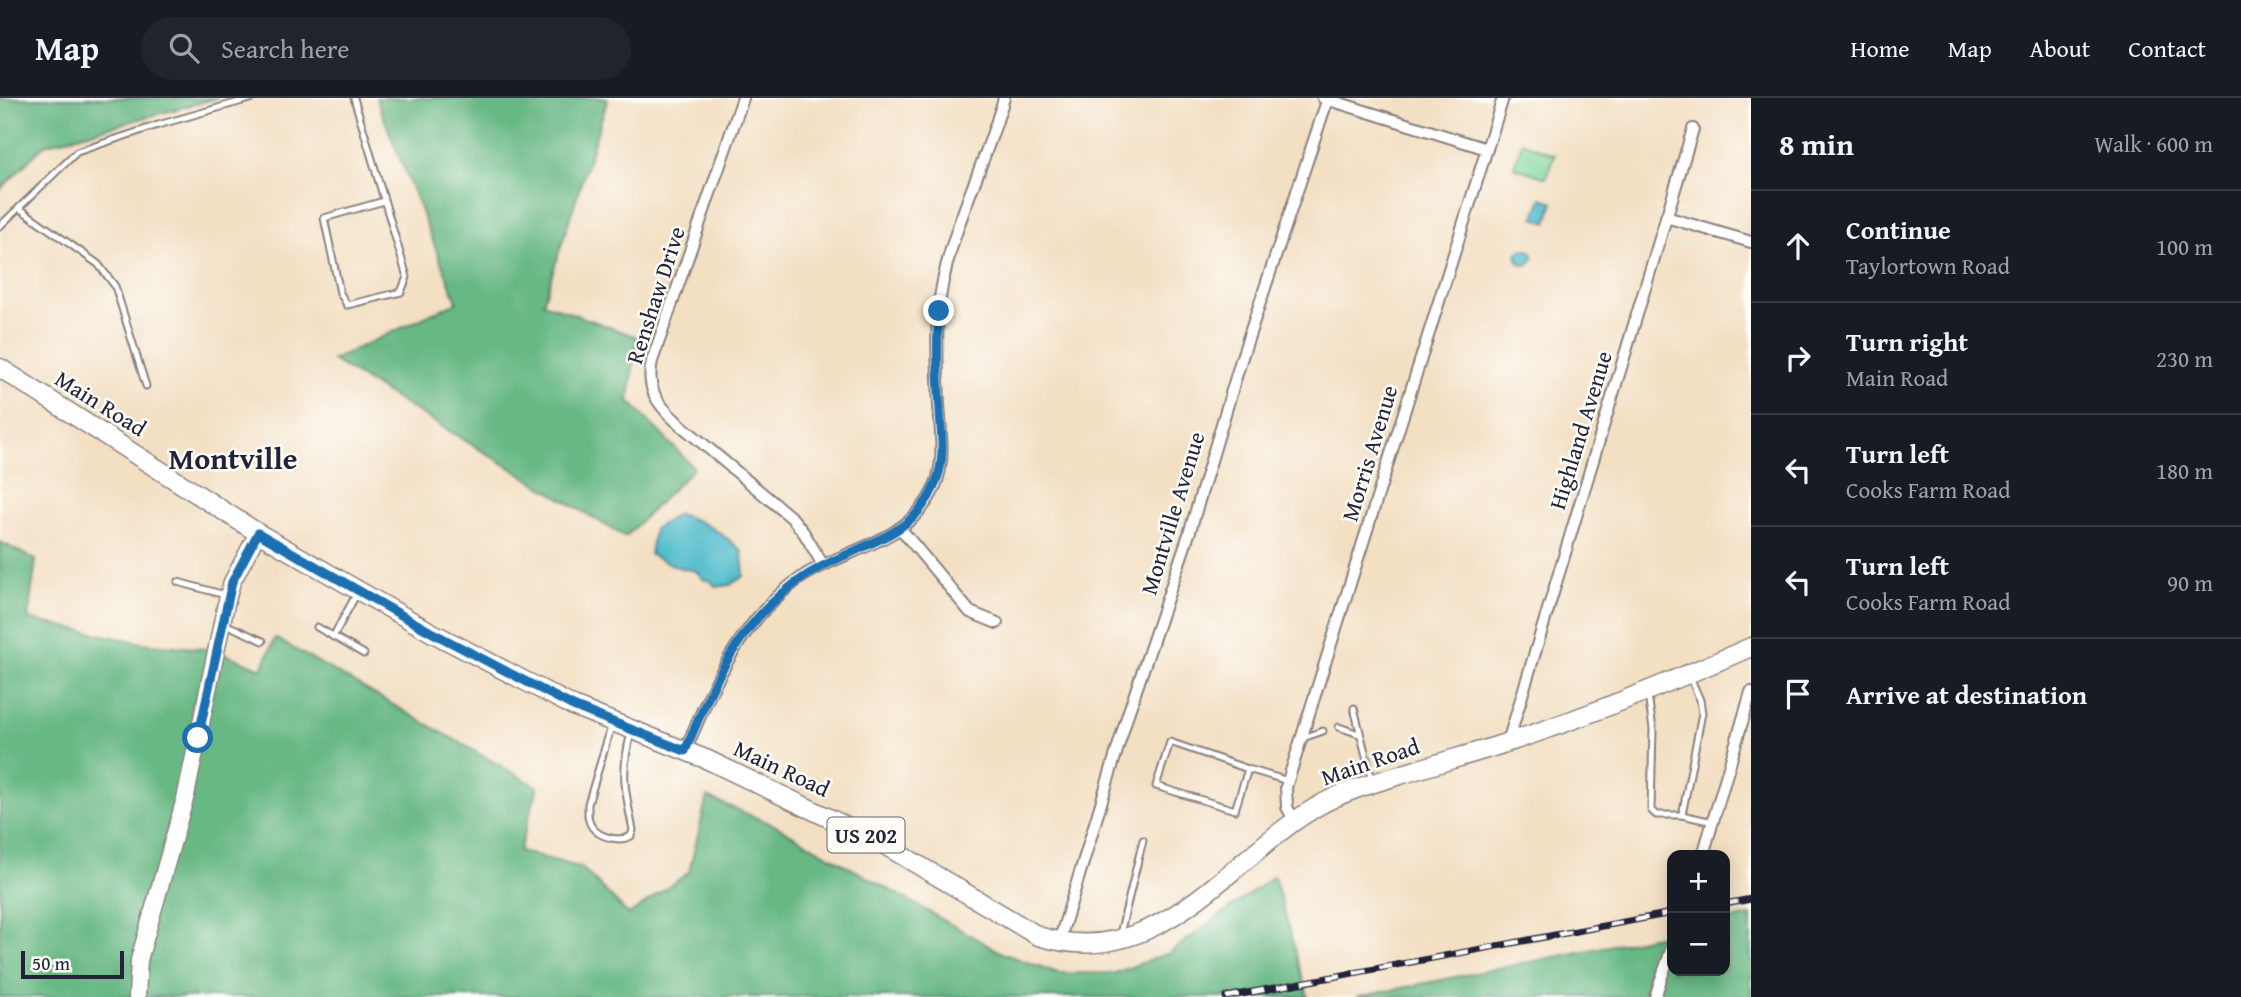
<!DOCTYPE html>
<html lang="en">
<head>
<meta charset="utf-8">
<style>
	body { margin:0; font-family:"Gentium Book Plus",serif; background:#20242c; color:#f1f3f6 }
	.controls { position:absolute; right:21px; bottom:21px; display:grid; overflow:hidden; border-radius:14px; box-shadow:0 4px 18px #0003 }
	.controls button { width:63px; height:63px; display:grid; place-items:center; padding:0; border:0; border-bottom:2px solid #363941; background:#171b24; color:#f1f3f6; font:35px sans-serif }
	.scale { position:absolute; left:21px; bottom:18px; width:103px; box-sizing:border-box; padding-left:7px; border:4px solid #22223b; border-top:0; font-size:19px; line-height:24px; white-space:nowrap; color:#22223b; -webkit-text-stroke:5px #fdfcf7; paint-order:stroke }
	.stop { position:absolute; width:21px; height:21px; margin:-16px; border:5px solid #1f6fb2; border-radius:50%; background:#fff }
	.stop.end { background:#1f6fb2; border-color:#fff; box-shadow:0 2px 7px #0008 }
	.list { margin:0; padding:0; list-style:none }
	h2 { display:flex; justify-content:space-between; align-items:center; height:91px; margin:0; padding:0 28px; font-size:30px }
	h2 small { font-size:23px; font-weight:400; color:#9ea1a6 }
	.list li { display:grid; grid-template-columns:46px 1fr auto; gap:21px; align-items:center; box-sizing:border-box; height:112px; padding:0 28px; border-top:2px solid #363941 }
	.list b { display:block; font-size:26px; white-space:nowrap }
	.list p { margin:0; font-size:23px; white-space:nowrap; color:#9ea1a6 }
	.list em { font-size:23px; font-style:normal; color:#9ea1a6 }
	.icon { flex:none; width:38px; height:38px; fill:none; stroke:currentColor; stroke-width:2; stroke-linecap:round; stroke-linejoin:round }
	.map { position:relative; flex:none; width:1751px; height:899px; overflow:hidden }
	header { display:flex; align-items:center; gap:42px; box-sizing:border-box; height:98px; padding:0 35px; background:#171b24; border-bottom:2px solid #363941 }
	header strong { font-size:33px }
	nav { display:flex; gap:38px; margin-inline-start:auto; font-size:24px }
	.search { width:490px; height:63px; background:#20242c; display:flex; align-items:center; gap:18px; box-sizing:border-box; padding:0 24px; border-radius:38px; color:#9ea1a6; font-size:26px }
	main { display:flex }
	aside { flex:1; background:#171b24 }
	.map>svg:first-child { display:block }
</style>
</head>
<body>
<header>
<strong>Map</strong>
<div class="search"><svg class="icon" aria-label="search" viewBox="0 0 24 24"><circle cx="10" cy="10" r="6"/><path d="M15 15l6 6"/></svg>Search here</div>
<nav><a>Home</a><a>Map</a><a>About</a><a>Contact</a></nav>
</header>
<main>
<div class="map">
<svg width="1751" height="899" viewBox="0 0 1751 899">
	<rect width="100%" height="100%" fill="#fdfcf7"/>
	<filter id="ink" filterUnits="userSpaceOnUse"><feTurbulence type="fractalNoise" baseFrequency=".0143" numOctaves="2"/><feDisplacementMap in="SourceGraphic" scale="14" xChannelSelector="R" yChannelSelector="G"/><feConvolveMatrix kernelMatrix="1 2 1 2 8 2 1 2 1" color-interpolation-filters="sRGB"/></filter>
	<filter id="wash" filterUnits="userSpaceOnUse"><feTurbulence type="fractalNoise" baseFrequency=".00686" numOctaves="4" result="noise"/><feDisplacementMap in="SourceGraphic" scale="28" xChannelSelector="R" yChannelSelector="G"/><feGaussianBlur stdDeviation="1.57" result="paint"/><feColorMatrix in="noise" values="0 0 0 0 0 0 0 0 0 0 0 0 0 0 0 0 0 1.4 0 .05"/><feComposite in="paint" operator="in"/></filter>
	<g filter="url(#wash)">
		<rect width="100%" height="100%" fill="#f3dfc2"/>
		<path fill="#81d89c" stroke="#527d6c" stroke-width="2" d="M 1522,44 L 1555,57 L 1546,80 L 1514,69 Z"/>
		<g fill="#68b884" stroke="#456d60" stroke-width="2">
			<path d="M 0,0 L 218,0 L 44,47 L 0,92 Z"/>
			<path d="M 376,0 L 608,0 L 543,205 L 637,239 L 629,303 L 694,370 L 625,439 L 332,262 L 457,204 Z"/>
			<path d="M 0,444 L 36,462 L 28,521 L 142,545 L 215,552 L 262,571 L 275,540 L 538,689 L 519,753 L 582,770 L 629,817 L 689,774 L 707,699 L 778,729 L 1002,855 L 1058,875 L 1115,875 L 1169,855 L 1274,778 L 1308,899 L 0,899 Z"/>
			<path d="M 1751,818 L 1751,899 L 1497,899 L 1487,896 L 1473,899 L 1357,899 L 1672,835 L 1672,873 L 1725,873 L 1725,823 Z"/>
		</g>
		<g fill="#50bcca" stroke="#396f82" stroke-width="2">
			<path d="M 1542,100 L 1553,104 L 1547,125 L 1534,120 Z"/>
			<circle cx="1525" cy="159" r="8"/>
			<path d="M 678,416 C 705,424 721,434 742,453 L 744,478 L 730,487 L 716,489 L 710,482 L 704,482 L 696,473 L 680,470 L 650,457 L 654,431 Z"/>
		</g>
	</g>
	<g filter="url(#ink)">
		<g fill="none" stroke-linecap="round" stroke-linejoin="round">
			<g stroke="#8a807e" stroke-width="9">
				<g id="lane">
					<path d="M 354,0 L 407,179 L 401,194 L 347,207 L 340,195 L 324,120 L 384,103"/>
					<path d="M 19,110 L 98,166 L 115,188 L 146,288"/>
					<path d="M 0,128 L 77,54 L 158,27 L 253,0"/>
					<path d="M 178,484 L 225,497"/>
					<path d="M 225,526 L 263,543"/>
					<path d="M 317,529 L 364,556"/>
					<path d="M 333,539 L 356,497"/>
					<path d="M 1648,597 L 1653,631 L 1651,712 L 1656,717 L 1682,717 L 1713,724"/>
					<path d="M 1354,610 L 1372,682"/>
					<path d="M 612,626 L 588,706 C 588,714 587,722 592,729 C 600,740 620,744 631,738 L 633,732 C 625,692 620,676 631,635"/>
					<path d="M 1339,629 L 1359,636"/>
					<path d="M 1303,640 L 1323,633"/>
					<path d="M 1248,671 L 1170,644 L 1156,688 L 1235,712 L 1248,671 L 1288,683"/>
					<path d="M 1682,717 L 1702,615 L 1700,602 L 1690,579"/>
					<path d="M 1120,836 L 1143,742"/>
				</g>
			</g>
			<g stroke="#8a807e" stroke-width="14">
				<g id="street">
					<path d="M 743,0 L 652,263 C 646,291 657,306 677,324 L 793,421 L 804,435 L 823,467"/>
					<path d="M 1323,0 L 1487,51"/>
					<path d="M 1666,119 L 1751,144"/>
					<path d="M 900,430 L 970,514 L 997,525"/>
					<path d="M 1508,644 L 1693,31"/>
					<path d="M 685,653 C 713,587 742,518 805,477 C 847,451 901,445 929,400 C 947,372 941,339 939,307 C 938,277 936,247 938,217 C 944,142 984,72 1004,0"/>
					<path d="M 1294,722 L 1287,709 L 1286,689 L 1503,0"/>
					<path d="M 1703,757 L 1751,594"/>
					<path d="M 1059,844 L 1128,616 L 1189,436 L 1242,259 L 1328,0"/>
					<path d="M 1655,899 L 1672,849"/>
				</g>
			</g>
			<g stroke="#8a807e" stroke-width="19">
				<path id="secondary" d="M 137,899 L 139,862 L 186,697 L 226,506 L 232,484 L 258,435"/>
			</g>
			<g stroke="#8a807e" stroke-width="21">
				<path id="primary" d="M 0,270 L 258,435 L 429,533 L 573,608 L 708,662 L 883,746 L 1038,838 C 1159,876 1227,761 1318,708 C 1342,694 1370,686 1397,678 C 1434,666 1472,656 1509,644 C 1592,617 1671,584 1751,549"/>
			</g>
			<use href="#lane" stroke="#fff" stroke-width="5"/>
			<use href="#street" stroke="#fff" stroke-width="10"/>
			<use href="#secondary" stroke="#fff" stroke-width="16"/>
			<use href="#primary" stroke="#fff" stroke-width="18"/>
			<g stroke="#22223b" stroke-width="7">
				<g id="rail">
					<path d="M 1725,806 L 1751,801"/>
					<path d="M 1226,899 L 1672,815"/>
				</g>
			</g>
			<use href="#rail" stroke="#fdfcf7" stroke-width="4.5" stroke-dasharray="13" stroke-linecap="butt"/>
		</g>
	</g>
	<g fill="none" stroke-linecap="round" stroke-linejoin="round" filter="url(#ink)">
		<path stroke="#1f6fb2" stroke-width="9" d="M 198,640 L 232,484 L 258,435 L 429,533 L 573,608 L 685,653 C 707,601 728,547 770,507 C 785,492 802,479 821,469 C 869,443 920,436 938,378 C 945,357 941,335 940,314 C 938,280 936,247 939,213"/>
	</g>
	<g text-anchor="middle" dominant-baseline="central" stroke-width="5" stroke-linejoin="round" paint-order="stroke">
		<rect fill="#fdfcf7" stroke="#646373" stroke-width="2" x="827.5" y="719.5" width="77" height="35" rx="5"/>
		<g font-size="21" font-weight="bold" fill="#22223b">
			<text x="866" y="737">US 202</text>
		</g>
		<g font-size="23" fill="#22223b" stroke="#fdfcf7">
			<text transform="translate(655 197) rotate(-72)">Renshaw Drive</text>
			<text transform="translate(101 305) rotate(32)">Main Road</text>
			<text transform="translate(1580 332) rotate(-73)">Highland Avenue</text>
			<text transform="translate(1369 355) rotate(-73)">Morris Avenue</text>
			<text transform="translate(1172 415) rotate(-73)">Montville Avenue</text>
			<text transform="translate(1370 663) rotate(-19)">Main Road</text>
			<text transform="translate(782 670) rotate(25)">Main Road</text>
		</g>
		<g font-size="30" font-weight="bold" fill="#22223b" stroke="#fdfcf7">
			<text x="233" y="360">Montville</text>
		</g>
	</g>
</svg>
<div class="controls">
<button>+</button>
<button>−</button>
</div>
<div class="scale">50 m</div>
<div class="stop" style="left:198px;top:640px"></div>
<div class="stop end" style="left:939px;top:213px"></div>
</div>
<aside>
<h2>8 min<small>Walk · 600 m</small></h2>
<ul class="list">
<li><svg class="icon" aria-label="ahead" viewBox="0 0 24 24"><path d="M12 20V5M6 11l6-6 6 6"/></svg><div><b>Continue</b><p>Taylortown Road</p></div><em>100 m</em></li>
<li><svg class="icon" aria-label="right" viewBox="0 0 24 24"><path d="M7 20v-9h11M14 6l5 5-5 5"/></svg><div><b>Turn right</b><p>Main Road</p></div><em>230 m</em></li>
<li><svg class="icon" aria-label="left" viewBox="0 0 24 24"><path d="M17 20v-9H6M10 6l-5 5 5 5"/></svg><div><b>Turn left</b><p>Cooks Farm Road</p></div><em>180 m</em></li>
<li><svg class="icon" aria-label="left" viewBox="0 0 24 24"><path d="M17 20v-9H6M10 6l-5 5 5 5"/></svg><div><b>Turn left</b><p>Cooks Farm Road</p></div><em>90 m</em></li>
<li><svg class="icon" aria-label="arrive" viewBox="0 0 24 24"><path d="M6 21V4h12l-3 4 3 4H6"/></svg><div><b>Arrive at destination</b></div></li>
</ul>
</aside>
</main>
</body>
</html>
